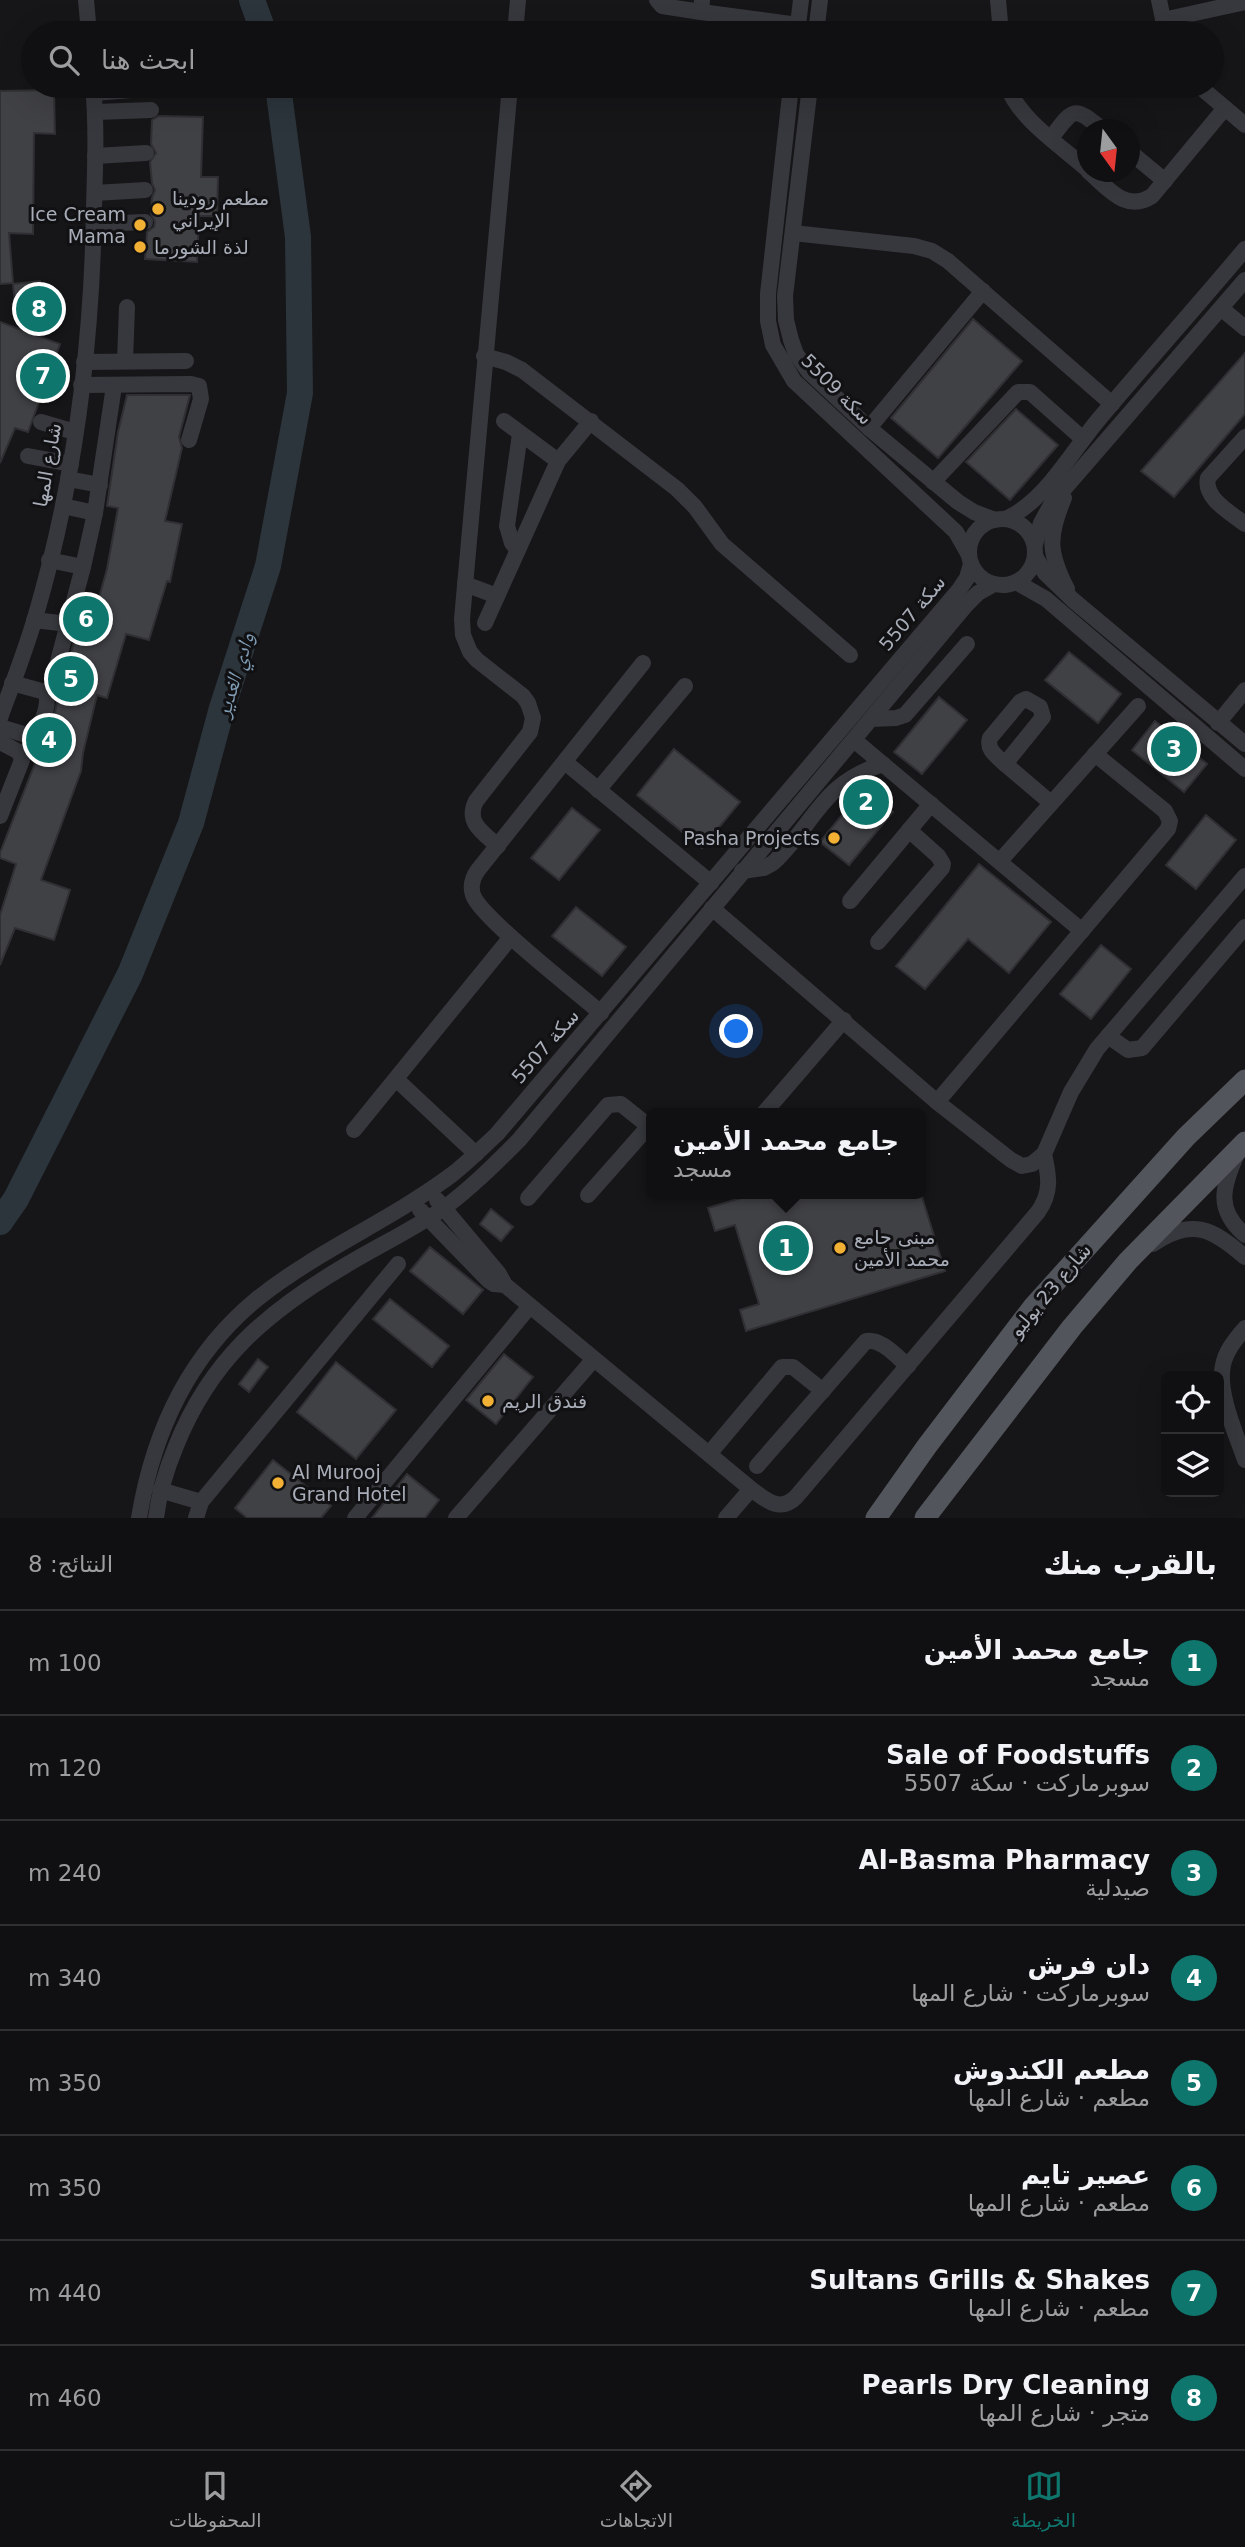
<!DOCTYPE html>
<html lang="ar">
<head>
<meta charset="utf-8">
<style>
	body { margin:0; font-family:"DejaVu Sans","Noto Naskh Arabic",sans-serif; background:#19191b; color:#f1f3f6; direction:rtl }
	.controls { position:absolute; right:21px; bottom:21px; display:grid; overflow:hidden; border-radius:10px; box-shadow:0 7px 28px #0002 }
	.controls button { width:63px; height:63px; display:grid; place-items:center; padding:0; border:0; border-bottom:2px solid #303032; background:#101012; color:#f1f3f6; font:35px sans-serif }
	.compass { position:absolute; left:1077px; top:119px; width:63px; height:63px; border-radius:50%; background:#101012; box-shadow:0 7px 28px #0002; rotate:165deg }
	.you { position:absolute; left:737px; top:1032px; width:24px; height:24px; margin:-18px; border:5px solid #fff; border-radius:50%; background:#1a73e8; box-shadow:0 0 0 10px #1a73e833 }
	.badge { display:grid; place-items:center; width:46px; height:46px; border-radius:50%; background:#0f766e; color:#fff; font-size:23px; font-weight:700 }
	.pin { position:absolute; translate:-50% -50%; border:4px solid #fff; box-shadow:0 2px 7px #0006 }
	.popup { position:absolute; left:646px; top:1108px; width:280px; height:91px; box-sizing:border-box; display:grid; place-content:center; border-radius:10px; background:#101012; filter:drop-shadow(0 2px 5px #0005); font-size:23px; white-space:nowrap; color:#9c9d9f }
	.popup b { font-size:26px; color:#f1f3f6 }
	.popup::after { content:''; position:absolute; left:50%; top:100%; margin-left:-14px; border:14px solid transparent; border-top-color:#101012 }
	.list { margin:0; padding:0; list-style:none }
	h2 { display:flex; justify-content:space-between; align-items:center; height:91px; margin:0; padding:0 28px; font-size:30px }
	h2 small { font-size:23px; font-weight:400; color:#9c9d9f }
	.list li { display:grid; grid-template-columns:46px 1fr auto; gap:21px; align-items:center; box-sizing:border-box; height:105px; padding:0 28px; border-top:2px solid #303032 }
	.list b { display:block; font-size:26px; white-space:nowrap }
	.list p { margin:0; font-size:23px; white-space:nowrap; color:#9c9d9f }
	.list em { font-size:23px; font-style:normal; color:#9c9d9f }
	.icon { flex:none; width:38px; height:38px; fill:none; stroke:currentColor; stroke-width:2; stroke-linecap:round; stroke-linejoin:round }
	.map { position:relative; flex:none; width:1245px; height:1518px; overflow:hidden; direction:ltr }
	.search { position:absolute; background:#101012; box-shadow:0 7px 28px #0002; left:21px; right:21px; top:21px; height:77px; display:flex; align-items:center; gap:18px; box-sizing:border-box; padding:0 24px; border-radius:38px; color:#9c9d9f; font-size:26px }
	.sheet { height:931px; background:#101012 }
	nav { display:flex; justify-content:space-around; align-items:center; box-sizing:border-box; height:98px; border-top:2px solid #303032; background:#101012; font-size:19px; color:#9c9d9f }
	nav a { display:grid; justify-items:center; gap:4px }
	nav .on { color:#0f766e }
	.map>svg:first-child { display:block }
</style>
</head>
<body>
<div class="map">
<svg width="1245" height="1518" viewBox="0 0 1245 1518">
	<rect width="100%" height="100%" fill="#161618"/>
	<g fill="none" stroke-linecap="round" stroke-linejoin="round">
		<g stroke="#2c353c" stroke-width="26">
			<path d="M 252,0 L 264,33"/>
			<path d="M 0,1222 L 16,1199 L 130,974 L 191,823 L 222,708 L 268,566 L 300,393 L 298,237 L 278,86"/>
		</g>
	</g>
	<g fill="#404145" stroke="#303034" stroke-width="2">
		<path d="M 54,90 L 55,134 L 34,133 L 33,234 L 9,233 L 13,283 L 0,284 L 0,91 Z"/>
		<path d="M 159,116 L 203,117 L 201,177 L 218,177 L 217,216 L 199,216 L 197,262 L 145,259 L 147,232 L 154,227 L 155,222 L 151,214 L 152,198 L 155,190 L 152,183 L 150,162 L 156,153 L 151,144 L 152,120 Z"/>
		<path d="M 40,281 L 44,321 L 17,324 L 13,284 Z"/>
		<path d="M 973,319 L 1022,361 L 938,458 L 891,418 Z"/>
		<path d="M 0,322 L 60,344 L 28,432 L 15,428 L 0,463 Z"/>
		<path d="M 1245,353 L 1245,414 L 1174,497 L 1141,471 Z"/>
		<path d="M 127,395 L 190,395 L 179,437 L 182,448 L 165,521 L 182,524 L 170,582 L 167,581 L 149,640 L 126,634 L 107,698 L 97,695 L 83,753 L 81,771 L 41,880 L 70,890 L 54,940 L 15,928 L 0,965 L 0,915 L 16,864 L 0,858 L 0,853 L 41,748 L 37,746 L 45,738 L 54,718 L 57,702 L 54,688 L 57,679 L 63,677 L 66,672 L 78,626 L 90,630 L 107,569 L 118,508 L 107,506 L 118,432 Z"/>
		<path d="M 1016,409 L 1058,445 L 1010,500 L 966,462 Z"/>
		<path d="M 1069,652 L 1121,694 L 1098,723 L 1045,680 Z"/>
		<path d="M 939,697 L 967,720 L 922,774 L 894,752 Z"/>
		<path d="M 1155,721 L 1207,764 L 1184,792 L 1132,750 Z"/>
		<path d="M 674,749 L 740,802 L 702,848 L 637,795 Z"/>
		<path d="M 864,788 L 893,812 L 849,865 L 820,842 Z"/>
		<path d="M 572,808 L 600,830 L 559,880 L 531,858 Z"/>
		<path d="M 1206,815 L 1236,840 L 1196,889 L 1166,865 Z"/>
		<path d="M 979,864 L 1051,922 L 1009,973 L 968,939 L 925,989 L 896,966 Z"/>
		<path d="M 576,907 L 626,947 L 602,976 L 552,936 Z"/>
		<path d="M 1101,945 L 1131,969 L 1091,1019 L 1060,994 Z"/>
		<path d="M 754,1194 L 921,1194 L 945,1271 L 746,1331 L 740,1310 L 759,1304 L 735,1225 L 715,1231 L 708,1208 Z"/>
		<path d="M 491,1209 L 513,1227 L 501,1241 L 480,1224 Z"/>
		<path d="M 430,1247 L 483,1290 L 463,1314 L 410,1271 Z"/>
		<path d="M 390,1299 L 449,1346 L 432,1367 L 373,1319 Z"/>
		<path d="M 504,1354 L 533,1377 L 496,1424 L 466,1400 Z"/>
		<path d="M 258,1359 L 268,1367 L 249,1392 L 239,1384 Z"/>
		<path d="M 336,1362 L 396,1410 L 356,1459 L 297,1412 Z"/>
		<path d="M 273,1460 L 331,1506 L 321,1518 L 247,1518 L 235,1508 Z"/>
		<path d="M 407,1474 L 439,1500 L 425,1518 L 372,1518 Z"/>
	</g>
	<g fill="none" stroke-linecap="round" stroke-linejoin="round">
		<g stroke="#37383d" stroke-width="16">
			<path d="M 86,0 L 89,33"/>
			<path d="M 657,0 L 662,6 L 701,12 L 702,0"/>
			<path d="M 998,0 L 1001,33"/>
			<path d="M 1159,0 L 1166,33"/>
			<path d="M 701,12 L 798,25"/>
			<path d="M 1163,20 L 1245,2"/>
			<path d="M 515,33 L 518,0"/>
			<path d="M 797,33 L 801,0"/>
			<path d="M 816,33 L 820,0"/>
			<path d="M 791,86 L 768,294 L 768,321 L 773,345 L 794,381 L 956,532 L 969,555"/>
			<path d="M 810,86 L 785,296 L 786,320 L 791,340 L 796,354 L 809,372 L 869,428 L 958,502 L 974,512 L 995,520"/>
			<path d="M 1007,86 C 1021,121 1060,145 1088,170"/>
			<path d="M 1199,86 L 1245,125"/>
			<path d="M 94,93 L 182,86"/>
			<path d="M 96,112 L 151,110"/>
			<path d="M 1051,138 C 1074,108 1073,105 1103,130"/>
			<path d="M 1130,152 L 1165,181"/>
			<path d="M 95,156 L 146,153"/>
			<path d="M 1089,172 C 1108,188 1126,213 1152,196 L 1225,108"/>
			<path d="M 95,193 L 145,190"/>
			<path d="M 94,224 L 145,222"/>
			<path d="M 793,233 L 914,246 L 932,251 L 948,261 L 1112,404"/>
			<path d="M 1222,309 L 1245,328"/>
			<path d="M 484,356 L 506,362 L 522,370 L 677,489 L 695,507 L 722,544 L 850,655"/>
			<path d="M 125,361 L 127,307"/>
			<path d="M 84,362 L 186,361"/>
			<path d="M 81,385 L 191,384 L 199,386 L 201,399 L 189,440"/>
			<path d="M 504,421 L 558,461"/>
			<path d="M 41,422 L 75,432"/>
			<path d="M 869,428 L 983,291"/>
			<path d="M 1245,437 L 1208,478 C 1203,498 1231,513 1245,524"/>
			<path d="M 28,456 L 71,464"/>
			<path d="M 68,479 L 100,485"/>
			<path d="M 933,482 L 1018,392 L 1030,392 L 1083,439"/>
			<path d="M 1064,498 C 1048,536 1048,552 1067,589"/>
			<path d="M 63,506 L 95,513"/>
			<circle cx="1002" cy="552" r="33"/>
			<path d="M 1005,519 C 1044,503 1072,451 1099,419 C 1147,362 1197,306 1245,249"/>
			<path d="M 1035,544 L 1041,523 L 1052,503 L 1245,280"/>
			<path d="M 518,550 L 512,543 L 507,526 L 520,434"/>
			<path d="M 1035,556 L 1045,573 L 1073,600 L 1245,744"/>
			<path d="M 49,560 L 83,567"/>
			<path d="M 1016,582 L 1046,599 L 1245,769"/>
			<path d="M 465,584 L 497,596"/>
			<path d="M 34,620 L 68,624"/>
			<path d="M 485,623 L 558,461 L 591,421"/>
			<path d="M 56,669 L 83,567 L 95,513 L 114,386"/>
			<path d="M 1026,699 L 1040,707 L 1043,717 L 1005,764 C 997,756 986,750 990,738 L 1020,702 Z"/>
			<path d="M 0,718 C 12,685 25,652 35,618 C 74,486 92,345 94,208 C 95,167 97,126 93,86"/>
			<path d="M 871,719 L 896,718 L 905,715 L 967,644"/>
			<path d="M 1218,723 L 1245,690"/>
			<path d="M 0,727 L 33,737 C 41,728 51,702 45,692 L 12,683"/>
			<path d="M 854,740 L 1082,931"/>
			<path d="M 0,742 L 19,752 L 22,760 L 0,816"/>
			<path d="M 565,762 L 711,883"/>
			<path d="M 1005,764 L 1051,803"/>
			<path d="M 598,790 L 685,686"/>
			<path d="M 498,846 C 483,833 465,822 476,801 L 530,732 L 533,718 L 528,703 L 523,696 L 477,660 L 470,652 L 463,635 L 462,619 L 510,86"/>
			<path d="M 1000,861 L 1138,706"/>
			<path d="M 742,871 L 764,868 L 773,863 C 815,824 821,783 883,764"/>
			<path d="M 850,901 L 931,804"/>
			<path d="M 712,908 L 937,1102 L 1011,1160 L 1022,1166 L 1032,1164 L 1044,1154 L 1071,1092 L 1097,1049 L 1245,876"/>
			<path d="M 878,942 L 942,868 L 943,864 L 938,856 L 909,830"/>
			<path d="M 601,1013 C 578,993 480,917 473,895 C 470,886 473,877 478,870 L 643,663"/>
			<path d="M 1108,1036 L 1128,1050 L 1142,1048 L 1245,927"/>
			<path d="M 396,1079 L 476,1154"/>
			<path d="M 937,1102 L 1168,829 L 1170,821 L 1165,811 L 1095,754"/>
			<path d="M 764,1113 L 844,1020"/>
			<path d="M 354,1130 L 511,937"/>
			<path d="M 1236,1156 C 1222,1188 1216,1210 1245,1235"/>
			<path d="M 588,1195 L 649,1126"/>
			<path d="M 528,1198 L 608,1105 L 621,1104 L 651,1128"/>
			<path d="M 437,1200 L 499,1274 L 505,1285 L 751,1489 C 766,1500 780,1513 796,1497 L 1038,1212 C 1052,1192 1049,1176 1044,1154"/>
			<path d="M 420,1210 L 488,1280 L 494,1284 L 505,1285"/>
			<path d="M 1153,1244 C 1192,1217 1213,1229 1245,1257"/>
			<path d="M 1245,1328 C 1236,1339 1226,1350 1223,1365 C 1217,1392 1236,1434 1245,1460"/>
			<path d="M 709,1454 L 782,1367 L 793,1367 L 823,1391"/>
			<path d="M 757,1466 L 866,1341 C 881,1338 897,1357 908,1366"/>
			<path d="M 160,1490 L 201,1502"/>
			<path d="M 139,1518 C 153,1433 189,1355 257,1299 C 318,1250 392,1220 454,1173 C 469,1161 483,1147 497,1134 L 959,590 L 967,578 L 971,564"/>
			<path d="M 156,1518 C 159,1493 166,1470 176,1446 C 210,1361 265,1313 343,1267 C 376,1247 412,1230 444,1208 C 471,1188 495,1164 519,1140 L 966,605 L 978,593 L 994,584"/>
			<path d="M 196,1518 L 201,1502 L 398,1264"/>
			<path d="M 355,1518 L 530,1306"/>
			<path d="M 456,1518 L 594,1359"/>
			<path d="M 726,1518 L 751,1489"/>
		</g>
		<g stroke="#53555c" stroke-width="21">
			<path d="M 876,1518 L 927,1446 L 1033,1307 L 1186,1137 L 1245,1080"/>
			<path d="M 925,1518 L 1072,1327 L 1128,1261 L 1245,1142"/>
		</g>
	</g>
	<g fill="#f2b134" stroke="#111113" stroke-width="2.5">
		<circle cx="158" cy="209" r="7"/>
		<circle cx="140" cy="225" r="7"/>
		<circle cx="140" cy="247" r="7"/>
		<circle cx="834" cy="838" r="7"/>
		<circle cx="840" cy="1248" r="7"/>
		<circle cx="488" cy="1401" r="7"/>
		<circle cx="278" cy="1483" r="7"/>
	</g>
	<g text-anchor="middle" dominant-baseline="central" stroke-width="6" stroke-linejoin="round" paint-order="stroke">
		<g font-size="19" fill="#a8adb8" stroke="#111113" text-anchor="start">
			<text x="172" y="198">مطعم رودينا<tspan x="172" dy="22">الإيراني</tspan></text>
			<text x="126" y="214" text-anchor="end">Ice Cream<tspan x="126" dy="22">Mama</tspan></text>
			<text x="154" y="247">لذة الشورما</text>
			<text x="820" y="838" text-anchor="end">Pasha Projects</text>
			<text x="854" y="1237">مبنى جامع<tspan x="854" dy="22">محمد الأمين</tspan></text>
			<text x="502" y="1401">فندق الريم</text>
			<text x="292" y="1472">Al Murooj<tspan x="292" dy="22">Grand Hotel</tspan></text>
		</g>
		<g font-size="19" fill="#a8adb8" stroke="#111113">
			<text transform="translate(837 389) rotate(45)">سكة 5509</text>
			<text transform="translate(47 465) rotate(-80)">شارع المها</text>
			<text transform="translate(912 613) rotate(-50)">سكة 5507</text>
			<text transform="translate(545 1046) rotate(-49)">سكة 5507</text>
			<text transform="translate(1050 1290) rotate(-50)">شارع 23 يوليو</text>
		</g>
		<g font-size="21" font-style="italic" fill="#7f9bb3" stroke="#111113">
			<text transform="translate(235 675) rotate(-73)">وادي الغدير</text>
		</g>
	</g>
</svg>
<div class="controls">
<button><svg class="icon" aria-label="locate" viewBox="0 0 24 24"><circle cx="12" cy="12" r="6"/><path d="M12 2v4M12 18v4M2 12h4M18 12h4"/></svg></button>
<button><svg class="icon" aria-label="layers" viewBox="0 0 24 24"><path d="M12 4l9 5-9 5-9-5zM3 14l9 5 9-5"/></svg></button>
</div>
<svg class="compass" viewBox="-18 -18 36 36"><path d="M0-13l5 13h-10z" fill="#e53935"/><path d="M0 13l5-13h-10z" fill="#9c9d9f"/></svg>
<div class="you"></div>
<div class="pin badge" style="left:786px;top:1248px">1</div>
<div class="popup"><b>جامع محمد الأمين</b>مسجد</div>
<div class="pin badge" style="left:866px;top:802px">2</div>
<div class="pin badge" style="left:1174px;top:749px">3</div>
<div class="pin badge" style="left:49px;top:740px">4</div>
<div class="pin badge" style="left:71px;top:679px">5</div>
<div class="pin badge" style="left:86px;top:619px">6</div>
<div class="pin badge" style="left:43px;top:376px">7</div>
<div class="pin badge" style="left:39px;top:309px">8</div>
<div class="search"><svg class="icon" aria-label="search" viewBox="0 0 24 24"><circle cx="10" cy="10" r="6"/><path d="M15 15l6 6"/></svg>ابحث هنا</div>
</div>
<section class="sheet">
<h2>بالقرب منك<small>النتائج: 8</small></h2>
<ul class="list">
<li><span class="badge">1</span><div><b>جامع محمد الأمين</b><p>مسجد</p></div><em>100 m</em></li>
<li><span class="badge">2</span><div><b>Sale of Foodstuffs</b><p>سوبرماركت · سكة 5507</p></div><em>120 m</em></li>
<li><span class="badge">3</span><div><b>Al-Basma Pharmacy</b><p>صيدلية</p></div><em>240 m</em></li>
<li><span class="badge">4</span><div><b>دان فرش</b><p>سوبرماركت · شارع المها</p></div><em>340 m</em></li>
<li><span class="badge">5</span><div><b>مطعم الكندوش</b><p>مطعم · شارع المها</p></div><em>350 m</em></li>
<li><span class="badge">6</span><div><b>عصير تايم</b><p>مطعم · شارع المها</p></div><em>350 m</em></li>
<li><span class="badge">7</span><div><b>Sultans Grills &amp; Shakes</b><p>مطعم · شارع المها</p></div><em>440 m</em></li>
<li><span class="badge">8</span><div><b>Pearls Dry Cleaning</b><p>متجر · شارع المها</p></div><em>460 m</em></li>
</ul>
</section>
<nav>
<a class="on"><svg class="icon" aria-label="map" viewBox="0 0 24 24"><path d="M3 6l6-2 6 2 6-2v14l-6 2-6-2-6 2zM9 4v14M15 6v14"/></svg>الخريطة</a>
<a><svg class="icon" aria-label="directions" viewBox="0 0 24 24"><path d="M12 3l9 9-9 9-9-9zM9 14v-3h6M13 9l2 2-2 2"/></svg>الاتجاهات</a>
<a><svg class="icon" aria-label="saved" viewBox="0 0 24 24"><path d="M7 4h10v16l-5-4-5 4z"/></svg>المحفوظات</a>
</nav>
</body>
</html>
